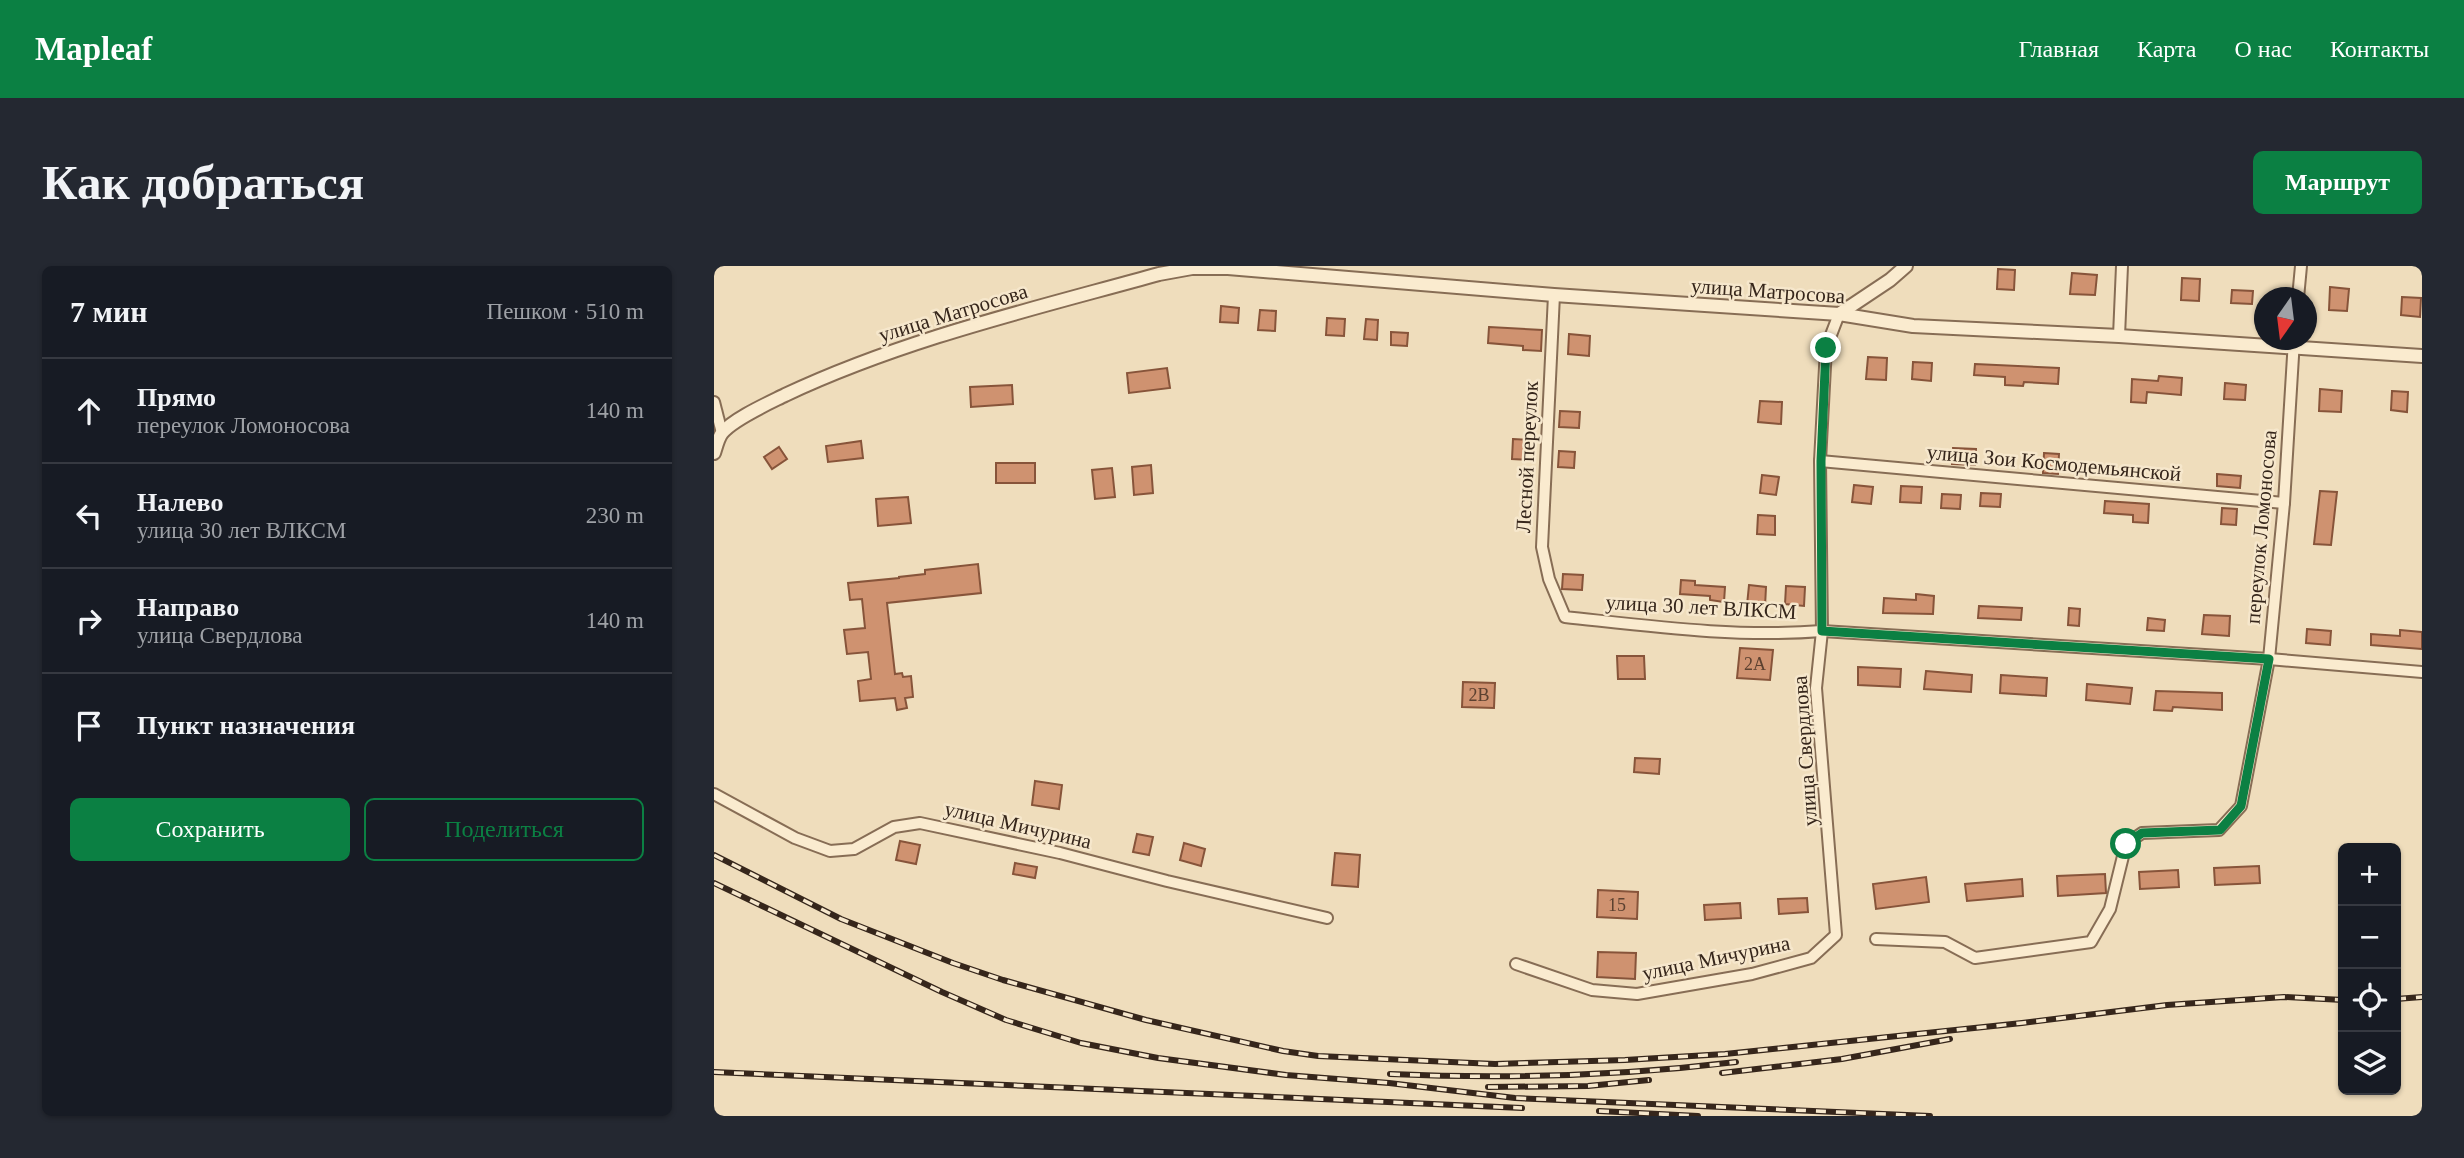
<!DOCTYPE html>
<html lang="ru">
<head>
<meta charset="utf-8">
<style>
	body { margin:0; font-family:"Times New Roman",serif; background:#242831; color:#f1f3f6 }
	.controls { position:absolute; right:21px; bottom:21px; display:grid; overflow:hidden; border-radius:10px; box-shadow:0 2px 5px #0004 }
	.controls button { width:63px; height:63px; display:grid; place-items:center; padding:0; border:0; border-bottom:2px solid #363941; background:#171b24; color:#f1f3f6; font:35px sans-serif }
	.compass { position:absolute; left:1540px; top:21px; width:63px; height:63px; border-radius:50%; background:#171b24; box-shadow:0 2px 5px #0004; rotate:194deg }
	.stop { position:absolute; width:21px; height:21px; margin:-16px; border:5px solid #0b8043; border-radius:50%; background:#fff }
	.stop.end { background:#0b8043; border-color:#fff; box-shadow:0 2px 7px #0008 }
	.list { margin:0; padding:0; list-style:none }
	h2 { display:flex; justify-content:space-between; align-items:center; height:91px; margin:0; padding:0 28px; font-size:30px }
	h2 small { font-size:23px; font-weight:400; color:#9ea1a6 }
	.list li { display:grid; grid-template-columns:46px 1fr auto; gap:21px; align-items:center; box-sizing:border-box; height:105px; padding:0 28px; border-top:2px solid #363941 }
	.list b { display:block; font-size:26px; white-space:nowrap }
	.list p { margin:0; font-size:23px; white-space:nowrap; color:#9ea1a6 }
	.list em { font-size:23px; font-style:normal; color:#9ea1a6 }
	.actions { display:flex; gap:14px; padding:21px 28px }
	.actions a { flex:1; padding:16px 0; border:2px solid #0b8043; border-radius:10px; text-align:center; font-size:24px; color:#0b8043 }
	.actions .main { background:#0b8043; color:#fff }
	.icon { flex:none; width:38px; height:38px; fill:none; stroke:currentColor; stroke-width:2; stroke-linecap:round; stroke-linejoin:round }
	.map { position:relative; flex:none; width:1708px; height:850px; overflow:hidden; border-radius:10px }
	header { display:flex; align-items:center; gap:42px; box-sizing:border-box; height:98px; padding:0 35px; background:#0b8043; color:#fff }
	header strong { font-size:33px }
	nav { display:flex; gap:38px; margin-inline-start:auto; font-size:24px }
	.intro { display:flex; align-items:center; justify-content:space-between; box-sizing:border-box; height:168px; padding:0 42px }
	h1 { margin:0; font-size:49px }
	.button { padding:18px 32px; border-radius:10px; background:#0b8043; color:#fff; font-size:24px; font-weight:700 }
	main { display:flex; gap:42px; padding:0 42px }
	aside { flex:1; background:#171b24; border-radius:10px; box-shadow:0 2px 5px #0004 }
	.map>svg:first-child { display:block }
</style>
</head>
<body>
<header>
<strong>Mapleaf</strong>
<nav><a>Главная</a><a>Карта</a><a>О нас</a><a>Контакты</a></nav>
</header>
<div class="intro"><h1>Как добраться</h1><a class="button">Маршрут</a></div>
<main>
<aside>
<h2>7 мин<small>Пешком · 510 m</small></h2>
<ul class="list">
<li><svg class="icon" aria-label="ahead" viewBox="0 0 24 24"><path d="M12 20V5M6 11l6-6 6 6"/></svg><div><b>Прямо</b><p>переулок Ломоносова</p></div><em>140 m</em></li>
<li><svg class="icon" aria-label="left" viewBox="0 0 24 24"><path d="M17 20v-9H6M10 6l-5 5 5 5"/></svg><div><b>Налево</b><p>улица 30 лет ВЛКСМ</p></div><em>230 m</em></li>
<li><svg class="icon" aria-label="right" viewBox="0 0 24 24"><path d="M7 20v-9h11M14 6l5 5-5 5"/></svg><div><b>Направо</b><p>улица Свердлова</p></div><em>140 m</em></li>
<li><svg class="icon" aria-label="arrive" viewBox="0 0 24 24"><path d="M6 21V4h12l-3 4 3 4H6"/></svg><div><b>Пункт назначения</b></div></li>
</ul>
<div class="actions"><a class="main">Сохранить</a><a>Поделиться</a></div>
</aside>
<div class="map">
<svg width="1708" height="850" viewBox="0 0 1708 850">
	<rect width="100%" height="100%" fill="#efddbc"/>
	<g fill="#cf9270" stroke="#87543a" stroke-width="2">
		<path d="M 1284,3 L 1301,4 L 1300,24 L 1283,23 Z"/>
		<path d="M 1358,7 L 1383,9 L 1381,29 L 1356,28 Z"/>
		<path d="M 1468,12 L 1486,13 L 1485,35 L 1467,34 Z"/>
		<path d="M 1616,21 L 1635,23 L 1633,45 L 1615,44 Z"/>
		<path d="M 1518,24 L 1539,25 L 1538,38 L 1517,37 Z"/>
		<path d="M 1688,31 L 1707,32 L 1706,51 L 1687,49 Z"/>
		<path d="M 507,40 L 525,42 L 524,57 L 506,56 Z"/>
		<path d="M 546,44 L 562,45 L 561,65 L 544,64 Z"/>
		<path d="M 613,52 L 631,53 L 630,70 L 612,69 Z"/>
		<path d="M 652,53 L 664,54 L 663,74 L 650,73 Z"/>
		<path d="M 775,61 L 828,64 L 827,85 L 809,84 L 809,80 L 774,77 Z"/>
		<path d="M 677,66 L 694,67 L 693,80 L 677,79 Z"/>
		<path d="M 855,68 L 876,70 L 875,90 L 854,88 Z"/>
		<path d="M 1154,91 L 1173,92 L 1172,114 L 1152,113 Z"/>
		<path d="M 1199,96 L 1218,97 L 1217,115 L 1198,113 Z"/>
		<path d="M 1261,98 L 1345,102 L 1344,118 L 1310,116 L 1309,120 L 1291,119 L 1291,111 L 1260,109 Z"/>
		<path d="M 453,102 L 456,122 L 415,127 L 413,107 Z"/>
		<path d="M 1445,110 L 1468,112 L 1467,129 L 1433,126 L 1432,137 L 1417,136 L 1418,113 L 1444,115 Z"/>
		<path d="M 1511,117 L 1532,119 L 1531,134 L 1510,133 Z"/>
		<path d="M 298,119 L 299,138 L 257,141 L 256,121 Z"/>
		<path d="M 1606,123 L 1628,125 L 1627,146 L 1605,145 Z"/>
		<path d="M 1678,125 L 1694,126 L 1693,146 L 1677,144 Z"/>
		<path d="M 1046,135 L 1068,136 L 1067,158 L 1044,156 Z"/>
		<path d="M 846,145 L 866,146 L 865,162 L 845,161 Z"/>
		<path d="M 799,173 L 818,174 L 817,194 L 798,193 Z"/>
		<path d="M 147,175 L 149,192 L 114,196 L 112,180 Z"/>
		<path d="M 65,181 L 73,193 L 58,203 L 50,191 Z"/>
		<path d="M 1239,182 L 1262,183 L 1261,199 L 1238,198 Z"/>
		<path d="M 845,185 L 861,186 L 860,202 L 844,201 Z"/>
		<path d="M 1330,187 L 1345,188 L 1344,208 L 1329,207 Z"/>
		<rect x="282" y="197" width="39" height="20"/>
		<path d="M 437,199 L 439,227 L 420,229 L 418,201 Z"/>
		<path d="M 398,202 L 401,231 L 381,233 L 378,204 Z"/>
		<path d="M 1503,208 L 1527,210 L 1526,222 L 1503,220 Z"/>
		<path d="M 1048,209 L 1065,211 L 1062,229 L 1046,227 Z"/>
		<path d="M 1140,219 L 1159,221 L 1157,238 L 1138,236 Z"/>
		<path d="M 1187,220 L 1208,221 L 1207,237 L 1186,236 Z"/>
		<path d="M 1606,225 L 1623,226 L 1617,279 L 1600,278 Z"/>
		<path d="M 1267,227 L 1287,228 L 1286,241 L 1266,240 Z"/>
		<path d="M 1228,228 L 1247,229 L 1246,243 L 1227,242 Z"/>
		<path d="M 194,231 L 197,257 L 164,260 L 162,233 Z"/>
		<path d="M 1391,235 L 1435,238 L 1434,257 L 1419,256 L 1419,249 L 1390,247 Z"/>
		<path d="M 1508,242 L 1523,243 L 1522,259 L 1507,258 Z"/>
		<path d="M 1044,249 L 1061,250 L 1061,269 L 1043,268 Z"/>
		<path d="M 264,298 L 267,327 L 173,337 L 181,408 L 188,407 L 189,411 L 197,410 L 199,431 L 191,432 L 193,442 L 183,444 L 181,432 L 146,435 L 144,415 L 157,413 L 154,386 L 133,388 L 130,364 L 151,362 L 148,333 L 136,334 L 134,317 L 185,312 L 185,311 L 211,308 L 211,304 Z"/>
		<path d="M 849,308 L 869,309 L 868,324 L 848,323 Z"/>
		<path d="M 967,314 L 981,315 L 981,319 L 1011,321 L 1010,336 L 996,334 L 996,330 L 966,328 Z"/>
		<path d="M 1035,319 L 1052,321 L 1051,341 L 1033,339 Z"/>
		<path d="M 1072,320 L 1091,321 L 1090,340 L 1071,338 Z"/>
		<path d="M 1202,328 L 1220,330 L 1219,348 L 1169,347 L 1170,332 L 1202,334 Z"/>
		<path d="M 1265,340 L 1308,342 L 1307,354 L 1264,352 Z"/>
		<path d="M 1355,342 L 1366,343 L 1365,360 L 1354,359 Z"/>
		<path d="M 1490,349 L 1516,350 L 1515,370 L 1488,368 Z"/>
		<path d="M 1434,352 L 1451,354 L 1450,365 L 1433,364 Z"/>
		<path d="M 1593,363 L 1617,365 L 1616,379 L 1592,377 Z"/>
		<path d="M 1686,364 L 1708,366 L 1708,383 L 1657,379 L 1657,368 L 1686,370 Z"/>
		<path d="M 1026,382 L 1059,384 L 1056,414 L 1023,412 Z"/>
		<path d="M 903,390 L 930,390 L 931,413 L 904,413 Z"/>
		<path d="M 1144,401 L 1187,403 L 1186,421 L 1144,419 Z"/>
		<path d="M 1212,405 L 1258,409 L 1257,426 L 1210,423 Z"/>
		<path d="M 1287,409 L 1333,412 L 1332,430 L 1286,427 Z"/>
		<path d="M 749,416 L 781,417 L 780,442 L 748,441 Z"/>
		<path d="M 1373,418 L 1418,422 L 1416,438 L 1372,434 Z"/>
		<path d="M 1442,425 L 1508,427 L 1508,444 L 1459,441 L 1458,445 L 1440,444 Z"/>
		<path d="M 921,492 L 946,493 L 945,508 L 920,506 Z"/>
		<path d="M 321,515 L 348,519 L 345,543 L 318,539 Z"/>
		<path d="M 423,568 L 439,571 L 435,589 L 419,586 Z"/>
		<path d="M 186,575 L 206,579 L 202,598 L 182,594 Z"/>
		<path d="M 470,577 L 491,583 L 487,600 L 466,594 Z"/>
		<path d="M 621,587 L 646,589 L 644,621 L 618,619 Z"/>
		<path d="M 301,597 L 323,601 L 321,612 L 299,608 Z"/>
		<path d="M 1545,600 L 1546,617 L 1501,619 L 1500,602 Z"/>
		<path d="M 1464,604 L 1465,621 L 1426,623 L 1425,606 Z"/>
		<path d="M 1391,608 L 1392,627 L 1344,630 L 1343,610 Z"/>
		<path d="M 1212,611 L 1215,636 L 1162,643 L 1159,618 Z"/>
		<path d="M 1308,613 L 1309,630 L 1253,635 L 1251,618 Z"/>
		<path d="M 884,624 L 924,626 L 923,653 L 883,651 Z"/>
		<path d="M 1093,632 L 1094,646 L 1065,648 L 1064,633 Z"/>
		<path d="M 1026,637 L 1027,652 L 991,654 L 990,639 Z"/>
		<path d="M 884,686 L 922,687 L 921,713 L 883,711 Z"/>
	</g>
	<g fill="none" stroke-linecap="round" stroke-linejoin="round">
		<g stroke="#876d55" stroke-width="14">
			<g id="minor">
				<path d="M 840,29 L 828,281 L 835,313 L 851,351 C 936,360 1023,372 1108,365 L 1555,393 L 1708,406"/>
				<path d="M 1584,32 L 1587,0"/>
				<path d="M 1405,70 L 1408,0"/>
				<path d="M 0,136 L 8,167"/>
				<path d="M 1106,195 L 1570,237"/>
				<path d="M 0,528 L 81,572 L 116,585 L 140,583 L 180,561 L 206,557 L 346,587 L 453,615 L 613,652"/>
				<path d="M 1162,673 L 1231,676 L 1261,692 L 1377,676 L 1396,643 L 1412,578 L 1428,567 L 1505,564 L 1527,540 L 1555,393 L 1570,237 L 1580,74"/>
				<path d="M 802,698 L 878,724 L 923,728 L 1038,708 L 1097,692 L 1122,669 L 1102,422 L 1108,365 L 1106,195 L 1112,82 L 1125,48"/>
			</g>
		</g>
		<g stroke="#876d55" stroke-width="16">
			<g id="tertiary">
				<path d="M 1125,48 L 1176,14 L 1192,0"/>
				<path d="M 0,187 C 2,181 4,172 8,167 C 19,153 55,137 71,129 C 190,73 319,43 445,8 L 478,2 L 514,2 L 840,29 L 1125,48 L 1199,60 L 1405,70 L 1708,90"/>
			</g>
		</g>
		<use href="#minor" stroke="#faebcf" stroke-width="10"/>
		<use href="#tertiary" stroke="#faebcf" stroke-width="12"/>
		<g stroke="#36261b" stroke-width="6">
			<g id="rail">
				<path d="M 0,589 L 127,653 L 239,697 L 289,714 L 432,754 L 569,785 L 604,790 L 781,798 L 911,794 L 1011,788 L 1308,757 L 1453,739 L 1570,731 L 1629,734"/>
				<path d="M 0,617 L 228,726 L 292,754 L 367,777 L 444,792 L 572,809 L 675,817 L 801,832 L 1216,850"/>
				<path d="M 1682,733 L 1708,731"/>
				<path d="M 0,806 L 808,842"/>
				<path d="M 1008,807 L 1128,793 L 1236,773"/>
				<path d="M 676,808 C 791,813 907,810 1022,796"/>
				<path d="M 774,821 L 874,820 L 935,814"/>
				<path d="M 885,845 L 984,850"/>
			</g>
		</g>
		<use href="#rail" stroke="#f6e7cc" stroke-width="3.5" stroke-dasharray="10" stroke-linecap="butt"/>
	</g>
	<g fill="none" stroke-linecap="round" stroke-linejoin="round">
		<path stroke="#0b8043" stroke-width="9" d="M 1112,82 L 1107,195 L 1108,365 L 1555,393 L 1527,540 L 1506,564 L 1428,567 L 1412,578"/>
	</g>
	<g text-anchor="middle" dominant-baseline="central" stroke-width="5" stroke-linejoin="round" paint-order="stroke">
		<g font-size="18" fill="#5c4130">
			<text x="1041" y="398">2А</text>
			<text x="765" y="429">2В</text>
			<text x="903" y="639">15</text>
		</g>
		<g font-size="21" fill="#36261b" stroke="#f6e7cc">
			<text transform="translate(1054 25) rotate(4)">улица Матросова</text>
			<text transform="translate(239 47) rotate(-17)">улица Матросова</text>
			<text transform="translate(813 191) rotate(-87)">Лесной переулок</text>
			<text transform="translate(1340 197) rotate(5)">улица Зои Космодемьянской</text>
			<text transform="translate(1547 261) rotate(-85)">переулок Ломоносова</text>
			<text transform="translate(987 341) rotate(3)">улица 30 лет ВЛКСМ</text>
			<text transform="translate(1091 485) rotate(-94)">улица Свердлова</text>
			<text transform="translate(304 559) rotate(13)">улица Мичурина</text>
			<text transform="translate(1002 692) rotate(-12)">улица Мичурина</text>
		</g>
	</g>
</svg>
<div class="controls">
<button>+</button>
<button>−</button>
<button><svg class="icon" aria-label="locate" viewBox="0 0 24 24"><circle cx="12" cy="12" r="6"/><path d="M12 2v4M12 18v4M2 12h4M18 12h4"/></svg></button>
<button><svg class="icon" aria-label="layers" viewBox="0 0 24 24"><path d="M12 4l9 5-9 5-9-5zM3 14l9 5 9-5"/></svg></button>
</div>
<svg class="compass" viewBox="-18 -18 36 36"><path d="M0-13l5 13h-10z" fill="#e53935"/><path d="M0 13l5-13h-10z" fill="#9ea1a6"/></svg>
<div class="stop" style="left:1412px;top:578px"></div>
<div class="stop end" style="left:1112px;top:82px"></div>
</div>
</main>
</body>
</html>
